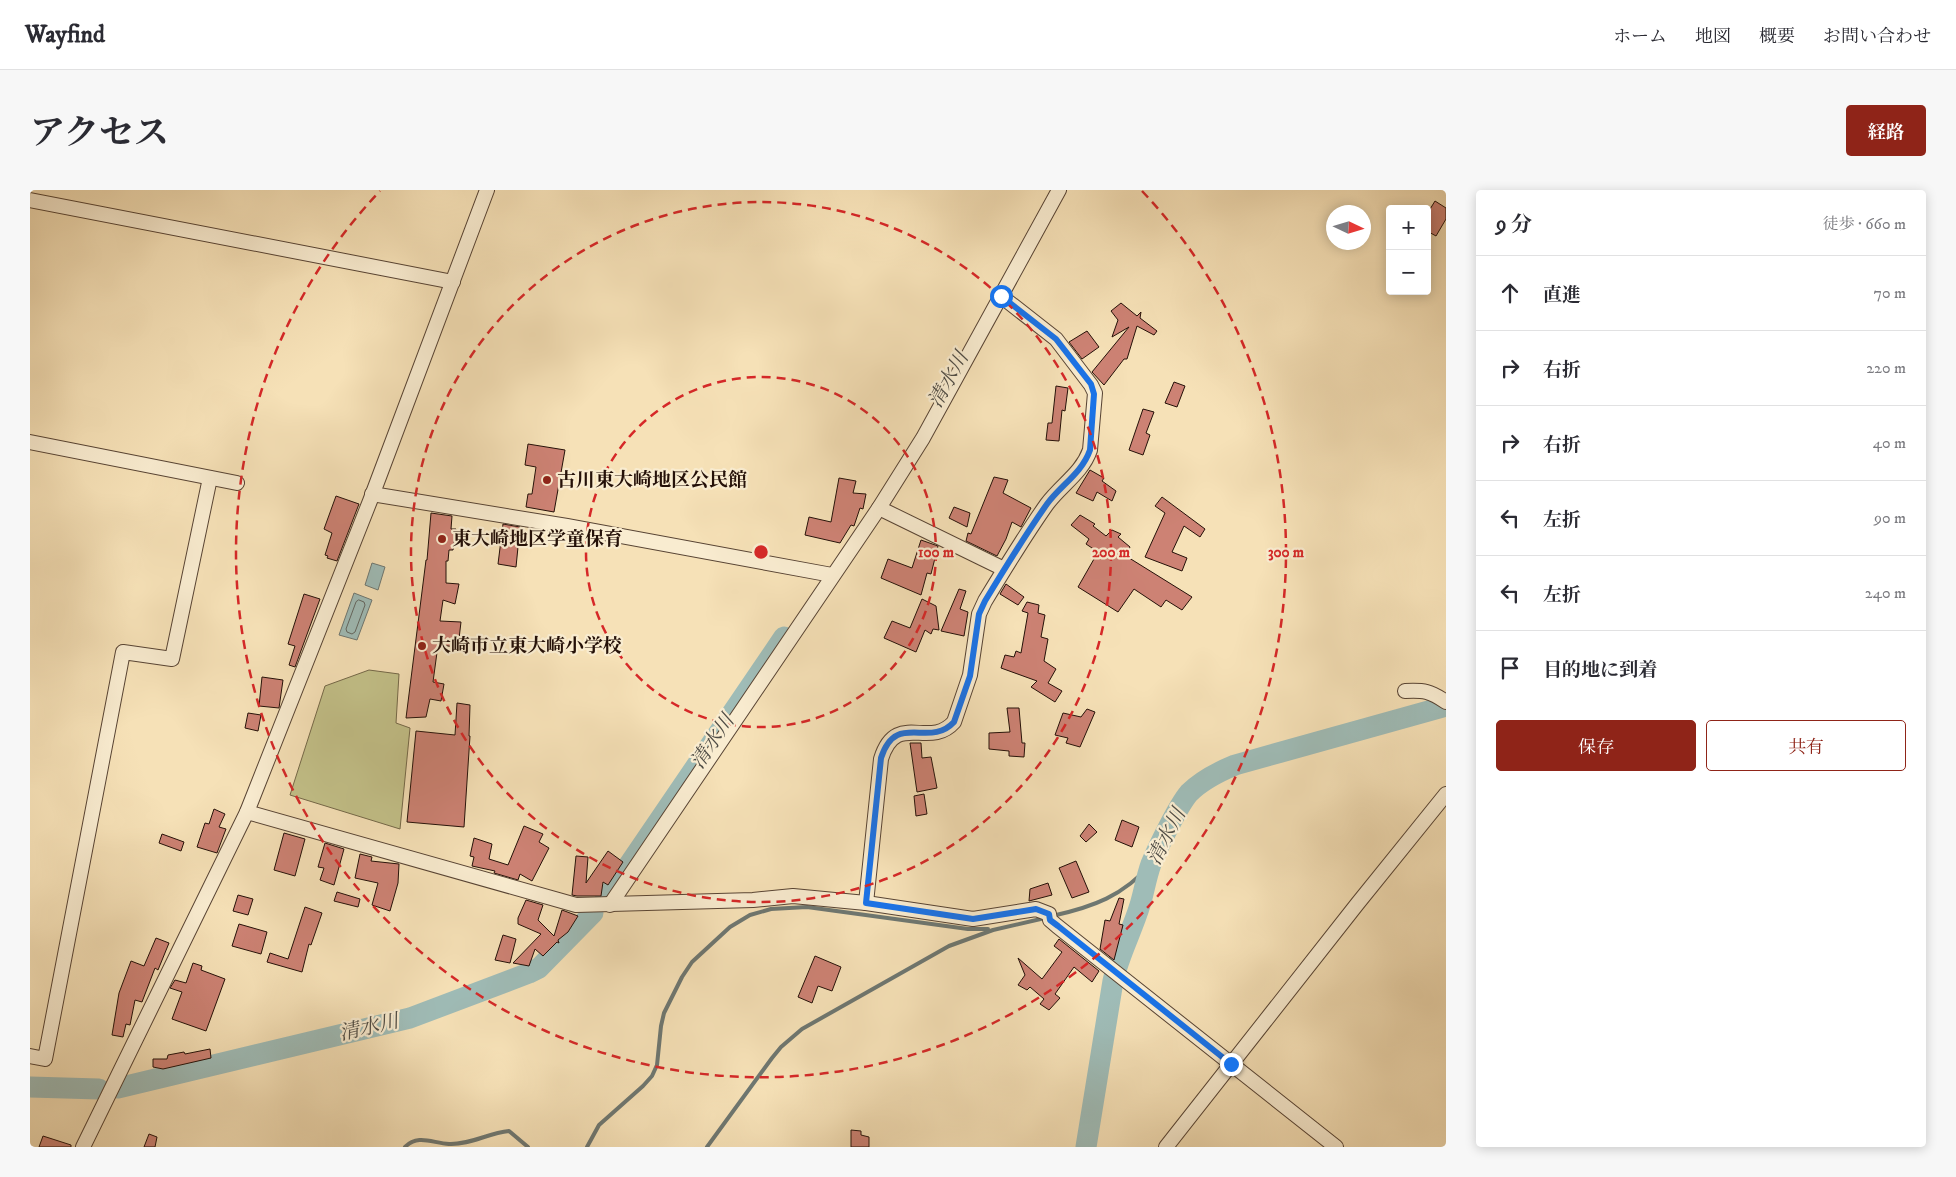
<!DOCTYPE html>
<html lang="ja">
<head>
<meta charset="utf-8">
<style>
	body { margin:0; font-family:"IM FELL DW Pica","Noto Serif JP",serif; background:#f7f7f7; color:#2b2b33 }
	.controls { position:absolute; right:15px; top:15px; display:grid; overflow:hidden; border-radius:5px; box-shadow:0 2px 12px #0003 }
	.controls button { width:45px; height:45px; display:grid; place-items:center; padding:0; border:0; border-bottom:1px solid #e1e1e2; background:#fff; color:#2b2b33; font:25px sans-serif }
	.compass { position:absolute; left:1296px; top:15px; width:45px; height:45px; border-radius:50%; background:#fff; box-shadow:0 2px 12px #0003; rotate:94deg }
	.stop { position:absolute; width:15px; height:15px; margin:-11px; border:4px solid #1a73e8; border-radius:50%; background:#fff }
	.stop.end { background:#1a73e8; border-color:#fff; box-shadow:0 1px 5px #0008 }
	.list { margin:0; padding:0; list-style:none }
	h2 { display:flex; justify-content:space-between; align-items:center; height:65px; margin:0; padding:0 20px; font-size:21px }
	h2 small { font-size:16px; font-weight:400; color:#7c7c81 }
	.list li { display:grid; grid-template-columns:32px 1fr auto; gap:15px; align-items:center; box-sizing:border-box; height:75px; padding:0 20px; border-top:1px solid #e1e1e2 }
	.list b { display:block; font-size:19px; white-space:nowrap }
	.list em { font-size:16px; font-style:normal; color:#7c7c81 }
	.actions { display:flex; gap:10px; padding:15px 20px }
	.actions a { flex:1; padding:11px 0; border:1px solid #8f2418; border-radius:5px; text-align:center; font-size:18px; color:#8f2418 }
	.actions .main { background:#8f2418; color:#fff }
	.icon { flex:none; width:28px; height:28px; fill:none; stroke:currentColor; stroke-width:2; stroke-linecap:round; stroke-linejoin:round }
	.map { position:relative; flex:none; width:1416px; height:957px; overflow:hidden; border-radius:5px }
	header { display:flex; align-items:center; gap:30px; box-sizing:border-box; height:70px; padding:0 25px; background:#fff; border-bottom:1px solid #e1e1e2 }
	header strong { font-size:24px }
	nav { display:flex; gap:28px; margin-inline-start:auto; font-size:18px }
	.intro { display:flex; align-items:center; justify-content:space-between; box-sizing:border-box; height:120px; padding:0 30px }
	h1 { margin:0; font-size:35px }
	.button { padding:12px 22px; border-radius:5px; background:#8f2418; color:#fff; font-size:18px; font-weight:700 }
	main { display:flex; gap:30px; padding:0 30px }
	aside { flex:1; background:#fff; border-radius:5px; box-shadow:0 2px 12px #0003 }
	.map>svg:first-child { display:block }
</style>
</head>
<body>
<header>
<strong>Wayfind</strong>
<nav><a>ホーム</a><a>地図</a><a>概要</a><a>お問い合わせ</a></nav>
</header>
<div class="intro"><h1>アクセス</h1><a class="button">経路</a></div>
<main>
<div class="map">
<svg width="1416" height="957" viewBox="0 0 1416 957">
	<rect width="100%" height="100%" fill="#f6e1b7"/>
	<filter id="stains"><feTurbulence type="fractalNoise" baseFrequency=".004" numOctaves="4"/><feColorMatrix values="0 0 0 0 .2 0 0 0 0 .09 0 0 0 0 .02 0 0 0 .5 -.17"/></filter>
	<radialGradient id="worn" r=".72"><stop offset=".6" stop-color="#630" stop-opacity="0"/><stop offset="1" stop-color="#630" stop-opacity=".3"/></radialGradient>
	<path fill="#c3c189" stroke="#746848" d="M 339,480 L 369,484 L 366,533 L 380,538 L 370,639 L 260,605 L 295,496 Z"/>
	<g fill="#9fbcb7" stroke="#6e7771">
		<path d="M 342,373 L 355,377 L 348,400 L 335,395 Z"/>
		<path d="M 324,403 L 342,410 L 327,450 L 309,445 Z"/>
	</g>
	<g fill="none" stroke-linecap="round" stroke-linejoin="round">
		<path stroke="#626660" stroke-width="1" d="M 329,410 L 334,412 L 335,415 L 325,442 L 322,444 L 317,442 L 316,439 L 326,412 Z"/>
		<g stroke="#6e7771" stroke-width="4">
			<path d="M 1022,726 C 1063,717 1093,706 1121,674"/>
			<path d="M 375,957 C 388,944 402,953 419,954 C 440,955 458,943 479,941 L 498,957"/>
			<path d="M 557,957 L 569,935 L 613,896 L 622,886 L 627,875 L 631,836 L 634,823 L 652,787 L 662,772 L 700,737 L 720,725 L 741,719 L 777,717 L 938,739 L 958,739"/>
			<path d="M 677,957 L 742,868 L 751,857 L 772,839 L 919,756 L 963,740 L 1015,728"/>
		</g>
		<g stroke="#9fbcb7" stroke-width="21">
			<path d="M 575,710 L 754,447"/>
			<path d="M 0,897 L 69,899"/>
			<path d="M 88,898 L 380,828 L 499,783 L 509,778 L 563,723"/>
			<path d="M 1056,957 L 1083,791 C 1089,765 1102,741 1110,715 C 1114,702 1116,688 1121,674 C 1128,657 1148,616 1159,603 C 1172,590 1188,582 1205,575 L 1416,516"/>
		</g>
	</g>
	<g fill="#cd8274" stroke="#241008">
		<path d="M 1405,11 L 1416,18 L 1416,29 L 1406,46 L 1397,41 L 1397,24 Z"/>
		<path d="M 1091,113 L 1107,126 L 1111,122 L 1110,128 L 1127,141 L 1124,145 L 1107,136 L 1097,169 L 1094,169 L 1074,195 L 1062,182 L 1099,137 L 1082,147 L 1088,130 L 1081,121 Z"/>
		<path d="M 1057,141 L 1069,157 L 1052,169 L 1039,152 Z"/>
		<path d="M 1144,192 L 1155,196 L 1147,217 L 1135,213 Z"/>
		<path d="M 1026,196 L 1038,198 L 1035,221 L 1032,220 L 1029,251 L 1016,250 L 1018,233 L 1022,233 Z"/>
		<path d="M 1113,219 L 1124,222 L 1116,243 L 1120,245 L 1113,265 L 1099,260 Z"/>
		<path d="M 498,254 L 535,260 L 524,322 L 496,317 L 498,304 L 502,304 L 506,277 L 495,275 Z"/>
		<path d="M 1060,280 L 1074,288 L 1072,291 L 1086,301 L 1082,311 L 1067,302 L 1063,311 L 1046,303 Z"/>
		<path d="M 964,287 L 978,290 L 973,303 L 1001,318 L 991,337 L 982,332 L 976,349 L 967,366 L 936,351 L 938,343 L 941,344 Z"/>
		<path d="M 809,288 L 826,291 L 823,303 L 836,304 L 833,319 L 830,318 L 824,336 L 821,335 L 810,353 L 775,345 L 779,327 L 801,332 Z"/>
		<path d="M 306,306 L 329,314 L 307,371 L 297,368 L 298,366 L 295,365 L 302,343 L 294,339 Z"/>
		<path d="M 1132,307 L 1175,339 L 1170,347 L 1154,336 L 1142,362 L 1157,368 L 1152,381 L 1115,367 L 1135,323 L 1125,316 Z"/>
		<path d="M 924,317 L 940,323 L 937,337 L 919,328 Z"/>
		<path d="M 401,323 L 422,326 L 421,339 L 426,339 L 423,360 L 419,360 L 418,371 L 416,371 L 416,393 L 429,394 L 425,414 L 413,410 L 410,431 L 431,432 L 428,457 L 408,455 L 403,492 L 414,494 L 411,511 L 400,509 L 396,527 L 376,528 L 396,370 L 397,370 Z"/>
		<path d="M 1050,325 L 1065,334 L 1063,336 L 1076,346 L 1082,340 L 1091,344 L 1088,347 L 1100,357 L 1096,366 L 1162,407 L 1152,420 L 1136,410 L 1131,417 L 1104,399 L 1088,422 L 1048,397 L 1068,362 L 1056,354 L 1059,349 L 1041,335 Z"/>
		<path d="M 473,334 L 490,337 L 486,377 L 468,374 Z"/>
		<path d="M 891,350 L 908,356 L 901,384 L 897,383 L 891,405 L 851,388 L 858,369 L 882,378 Z"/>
		<path d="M 976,394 L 994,407 L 988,415 L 970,404 Z"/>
		<path d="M 929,399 L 936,401 L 930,419 L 938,422 L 934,446 L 911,441 Z"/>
		<path d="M 274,404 L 290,409 L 265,477 L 259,475 L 265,456 L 258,454 Z"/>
		<path d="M 892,409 L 906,416 L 909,440 L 903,439 L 901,444 L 895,440 L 886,462 L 854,448 L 862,431 L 880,438 Z"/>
		<path d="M 997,412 L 1009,415 L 1008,423 L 1015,425 L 1011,447 L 1018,449 L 1014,471 L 1026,479 L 1018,493 L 1032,501 L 1025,512 L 1001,497 L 1007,491 L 971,478 L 975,465 L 984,467 L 986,461 L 991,463 L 998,423 L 992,421 Z"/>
		<path d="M 232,487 L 253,490 L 249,518 L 229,516 Z"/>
		<path d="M 427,513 L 440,515 L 439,546 L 440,546 L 434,637 L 377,632 L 386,541 L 425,545 Z"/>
		<path d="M 977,518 L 989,518 L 992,553 L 995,553 L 994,567 L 979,566 L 979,561 L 959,559 L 959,543 L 980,542 Z"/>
		<path d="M 1057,519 L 1065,522 L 1050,557 L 1036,553 L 1038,548 L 1025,545 L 1033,523 L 1051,527 Z"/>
		<path d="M 218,523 L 231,525 L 228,541 L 215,538 Z"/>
		<path d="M 880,553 L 891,553 L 892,568 L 901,567 L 907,598 L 887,602 Z"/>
		<path d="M 894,604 L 897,624 L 886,626 L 884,606 Z"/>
		<path d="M 184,619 L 195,624 L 189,637 L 196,639 L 187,663 L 167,657 L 175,633 L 179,634 Z"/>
		<path d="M 1092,630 L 1109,637 L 1102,657 L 1085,650 Z"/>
		<path d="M 1059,634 L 1067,642 L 1056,652 L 1050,646 Z"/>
		<path d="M 494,636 L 513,644 L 509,652 L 519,658 L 502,691 L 490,684 L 488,690 L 464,683 L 465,681 L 442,676 L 444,667 L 440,666 L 444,648 L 462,654 L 459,669 L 478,675 Z"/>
		<path d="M 254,643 L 275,649 L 265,686 L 244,680 Z"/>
		<path d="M 132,644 L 154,652 L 151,661 L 129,653 Z"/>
		<path d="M 295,653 L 314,659 L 304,695 L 290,690 L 294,678 L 288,677 Z"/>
		<path d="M 578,661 L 593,672 L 578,695 L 573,692 L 571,706 L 547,706 L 542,705 L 546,666 L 558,667 L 556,693 Z"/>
		<path d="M 330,664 L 342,667 L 341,671 L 369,674 L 368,693 L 360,721 L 342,715 L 348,693 L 325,688 Z"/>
		<path d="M 1046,671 L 1059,702 L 1042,708 L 1029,678 Z"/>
		<path d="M 1018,693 L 1022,705 L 999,711 L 1000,699 Z"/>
		<path d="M 307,702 L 330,709 L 328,717 L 304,711 Z"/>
		<path d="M 208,705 L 223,709 L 218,725 L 203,721 Z"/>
		<path d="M 1089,708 L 1094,709 L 1089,734 L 1093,735 L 1084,770 L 1070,759 L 1075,730 L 1080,731 Z"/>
		<path d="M 496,710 L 513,715 L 508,730 L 524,746 L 532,720 L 548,726 L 538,742 L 528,750 L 529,753 L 527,752 L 513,766 L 505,759 L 499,776 L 483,773 L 511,744 L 488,734 L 488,728 Z"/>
		<path d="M 275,717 L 292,723 L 281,755 L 279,754 L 272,782 L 237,772 L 240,763 L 258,769 Z"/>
		<path d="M 209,734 L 237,742 L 231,764 L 202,756 Z"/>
		<path d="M 473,745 L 486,749 L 480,773 L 465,770 Z"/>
		<path d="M 126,748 L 139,753 L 128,780 L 125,778 L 112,812 L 105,810 L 100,835 L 96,834 L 93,847 L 82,845 L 89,803 L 101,771 L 114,776 Z"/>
		<path d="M 1029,749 L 1069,781 L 1062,792 L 1044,777 L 1025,804 L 1030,808 L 1019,820 L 1010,814 L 1014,809 L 1000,797 L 997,800 L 988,795 L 995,785 L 988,768 L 1012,789 L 1032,762 L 1024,756 Z"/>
		<path d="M 785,766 L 811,777 L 802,801 L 788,796 L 782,813 L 768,807 Z"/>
		<path d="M 163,773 L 172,776 L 171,780 L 195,789 L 176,841 L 142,829 L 152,802 L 140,798 L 145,790 L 156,793 Z"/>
		<path d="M 180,859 L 181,868 L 133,879 L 123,877 L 123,869 L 137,869 L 138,865 L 154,862 L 155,864 Z"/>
		<path d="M 821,940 L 831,941 L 831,945 L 839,947 L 839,957 L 821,957 Z"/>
		<path d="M 119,944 L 127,947 L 125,957 L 114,957 Z"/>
		<path d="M 13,946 L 41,955 L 41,957 L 9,957 Z"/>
	</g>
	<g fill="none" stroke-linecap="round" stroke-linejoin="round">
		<g stroke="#584434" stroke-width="16">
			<g id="minor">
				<path d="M 0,10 L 423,92"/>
				<path d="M 0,252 L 207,293"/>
				<path d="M 342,304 L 537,336 L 802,385"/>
				<path d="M 849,318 L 974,379"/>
				<path d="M 1375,501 C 1394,500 1400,501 1416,512"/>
				<path d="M 217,622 L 546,715 L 723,710 L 763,706 L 836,713 L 943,729 L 1006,719 L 1019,724 L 1020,730 L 1027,736 L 1306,957"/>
				<path d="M 836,713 L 851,569 C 866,520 899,560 924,532 L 940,485 L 949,424 L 955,411 C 975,378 995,345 1017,314 C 1031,295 1052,283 1060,260 L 1065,203 L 1061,195 L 1026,149 L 971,106"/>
				<path d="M 580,715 L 849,318 L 893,248 L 1029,0"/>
				<path d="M 0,866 L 15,869 L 93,462 L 142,469 L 180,288"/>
				<path d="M 53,957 L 217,622 L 340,311 L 457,0"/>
				<path d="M 1136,957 L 1328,713 L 1416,604"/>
			</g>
		</g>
		<use href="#minor" stroke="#f9ecd0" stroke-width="14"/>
	</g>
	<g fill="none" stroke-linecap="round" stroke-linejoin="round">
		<path stroke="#1a73e8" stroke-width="6" d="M 971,106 L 1026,149 L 1061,194 L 1064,204 L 1060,260 C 1052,283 1031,295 1017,314 C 995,345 975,378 955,411 L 949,424 L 940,486 L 924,532 C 899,559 866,521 851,568 L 836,713 L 943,729 L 1006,719 L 1019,724 L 1020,730 L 1028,736 L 1201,874"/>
	</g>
	<g fill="none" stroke="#d62828" stroke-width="2.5" stroke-dasharray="9 6">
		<circle cx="731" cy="362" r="175"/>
		<circle cx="731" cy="362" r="350"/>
		<path d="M1112 1A525 525 0 1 1 350 1"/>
	</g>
	<g fill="#8f2418" stroke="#f9ecd0" stroke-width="2">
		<circle cx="517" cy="290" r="5"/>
		<circle cx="412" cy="349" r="5"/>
		<circle cx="392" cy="456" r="5"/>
	</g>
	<g text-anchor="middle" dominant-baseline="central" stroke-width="4.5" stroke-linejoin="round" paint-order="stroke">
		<g font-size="19" font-weight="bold" fill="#241008" stroke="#f9ecd0" text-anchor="start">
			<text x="527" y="290">古川東大崎地区公民館</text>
			<text x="422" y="349">東大崎地区学童保育</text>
			<text x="402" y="456">大崎市立東大崎小学校</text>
		</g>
		<g font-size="20" font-style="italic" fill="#4f4c45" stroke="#f9ecd0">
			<text transform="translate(919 190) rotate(-61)">清水川</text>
			<text transform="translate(683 552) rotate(-56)">清水川</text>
			<text transform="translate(1137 647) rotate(-63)">清水川</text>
			<text transform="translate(339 838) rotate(-13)">清水川</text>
		</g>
	</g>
	<circle cx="731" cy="362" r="8" fill="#d62828" stroke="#f9ecd0" stroke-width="2.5"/>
	<g font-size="15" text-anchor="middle" font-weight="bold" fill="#d62828" stroke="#f9ecd0" stroke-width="4.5" stroke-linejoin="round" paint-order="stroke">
		<text x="906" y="367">100 m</text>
		<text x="1081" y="367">200 m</text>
		<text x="1256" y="367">300 m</text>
	</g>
	<rect width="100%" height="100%" filter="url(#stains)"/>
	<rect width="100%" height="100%" fill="url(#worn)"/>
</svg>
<div class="controls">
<button>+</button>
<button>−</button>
</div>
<svg class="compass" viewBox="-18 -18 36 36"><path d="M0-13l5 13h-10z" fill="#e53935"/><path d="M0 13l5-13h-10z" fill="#7c7c81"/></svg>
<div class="stop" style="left:971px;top:106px"></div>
<div class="stop end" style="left:1201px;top:874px"></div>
</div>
<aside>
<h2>9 分<small>徒歩 · 660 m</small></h2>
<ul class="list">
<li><svg class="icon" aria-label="ahead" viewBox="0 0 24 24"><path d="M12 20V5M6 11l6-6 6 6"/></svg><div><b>直進</b></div><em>70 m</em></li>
<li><svg class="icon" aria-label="right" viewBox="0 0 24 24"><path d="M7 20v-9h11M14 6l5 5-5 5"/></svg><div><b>右折</b></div><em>220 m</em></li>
<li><svg class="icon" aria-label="right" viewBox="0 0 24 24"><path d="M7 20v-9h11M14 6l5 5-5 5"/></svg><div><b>右折</b></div><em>40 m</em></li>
<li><svg class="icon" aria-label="left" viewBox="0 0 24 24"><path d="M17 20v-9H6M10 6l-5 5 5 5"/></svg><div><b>左折</b></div><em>90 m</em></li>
<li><svg class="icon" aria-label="left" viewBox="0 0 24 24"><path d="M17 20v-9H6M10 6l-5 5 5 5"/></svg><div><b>左折</b></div><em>240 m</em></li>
<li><svg class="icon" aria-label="arrive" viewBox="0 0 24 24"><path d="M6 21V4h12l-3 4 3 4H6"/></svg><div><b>目的地に到着</b></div></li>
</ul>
<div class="actions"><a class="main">保存</a><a>共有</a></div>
</aside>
</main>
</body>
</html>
